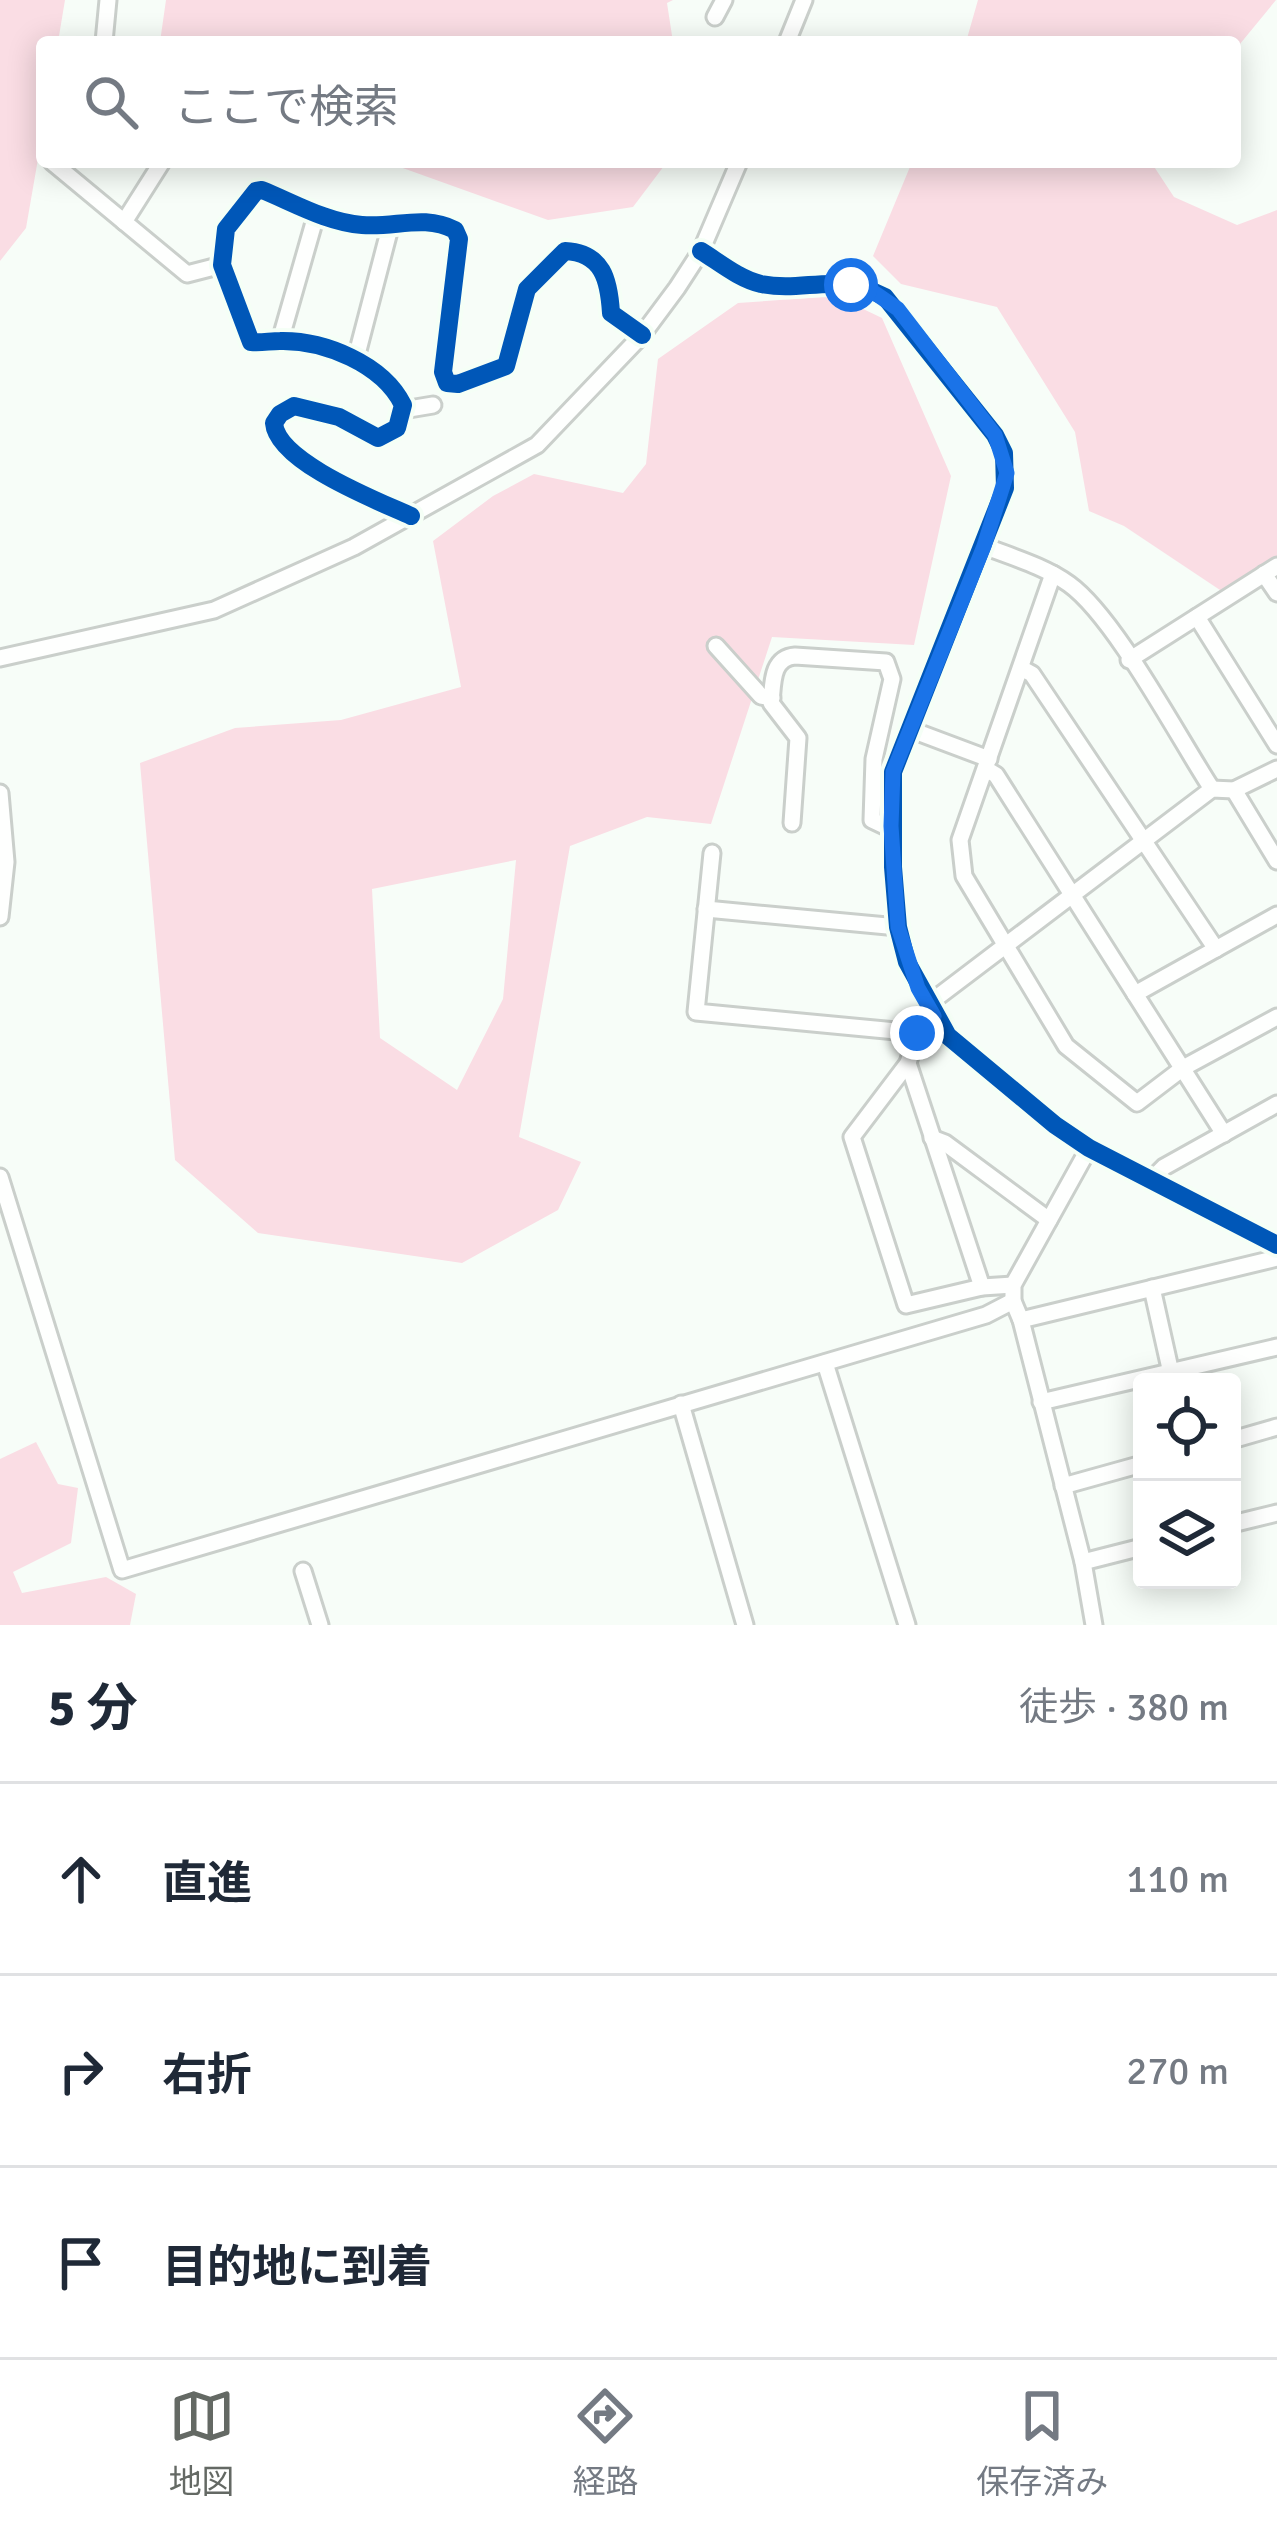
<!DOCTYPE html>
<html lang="ja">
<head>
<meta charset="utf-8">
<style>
	body { margin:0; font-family:Signika,"Noto Sans JP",sans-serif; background:#f6f6f7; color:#1f2937 }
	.controls { position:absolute; right:36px; bottom:36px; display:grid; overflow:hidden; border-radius:12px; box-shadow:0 6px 30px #0003 }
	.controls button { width:108px; height:108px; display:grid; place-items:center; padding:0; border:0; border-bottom:3px solid #e0e1e3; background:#fff; color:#1f2937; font:60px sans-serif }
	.stop { position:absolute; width:36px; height:36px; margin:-27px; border:9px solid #1a73e8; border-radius:50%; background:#fff }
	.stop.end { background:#1a73e8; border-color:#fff; box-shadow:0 3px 12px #0008 }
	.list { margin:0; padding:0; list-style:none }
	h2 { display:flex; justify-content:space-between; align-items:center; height:156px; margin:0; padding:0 48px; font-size:51px }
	h2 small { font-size:39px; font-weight:400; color:#747a83 }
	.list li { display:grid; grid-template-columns:78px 1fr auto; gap:36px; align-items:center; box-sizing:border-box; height:192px; padding:0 48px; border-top:3px solid #e0e1e3 }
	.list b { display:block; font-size:45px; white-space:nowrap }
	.list em { font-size:39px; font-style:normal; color:#747a83 }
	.icon { flex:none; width:66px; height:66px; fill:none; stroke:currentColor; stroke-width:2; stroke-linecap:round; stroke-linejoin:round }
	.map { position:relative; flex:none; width:1277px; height:1625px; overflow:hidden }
	.search { position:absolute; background:#fff; box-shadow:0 6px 30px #0003; left:36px; right:36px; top:36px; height:132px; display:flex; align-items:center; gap:30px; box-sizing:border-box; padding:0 42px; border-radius:12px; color:#747a83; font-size:45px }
	.sheet { height:732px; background:#fff }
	nav { display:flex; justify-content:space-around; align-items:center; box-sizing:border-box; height:168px; border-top:3px solid #e0e1e3; background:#fff; font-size:33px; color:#747a83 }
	nav a { display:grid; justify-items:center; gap:6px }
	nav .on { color:#646964 }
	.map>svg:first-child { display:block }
</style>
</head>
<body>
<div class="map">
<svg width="1277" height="1625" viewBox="0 0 1277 1625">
	<rect width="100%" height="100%" fill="#f7fdf8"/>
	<g fill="#fadde4" fill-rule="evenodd">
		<path d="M 0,0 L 65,0 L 58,42 L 42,42 L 42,136 L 26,228 L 0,261 Z"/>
		<path d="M 166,0 L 673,0 L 667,3 L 673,42 L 160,42 Z"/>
		<path d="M 978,0 L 1276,0 L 1235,50 L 1235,42 L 966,42 Z"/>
		<path d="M 386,162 L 667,162 L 633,207 L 548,220 Z"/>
		<path d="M 912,162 L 1151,162 L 1174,197 L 1237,225 L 1277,210 L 1277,556 L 1223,592 L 1124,526 L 1089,511 L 1075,432 L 997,307 L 901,284 L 873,256 Z"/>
		<path d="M 836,296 L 882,318 L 951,476 L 914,645 L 772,637 L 711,824 L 647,817 L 570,846 L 519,1137 L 581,1162 L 558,1210 L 462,1263 L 258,1233 L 175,1160 L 140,763 L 235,728 L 341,720 L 461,687 L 433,541 L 493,496 L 534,474 L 623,493 L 646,464 L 658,359 L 738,303 ZM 516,860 L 503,999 L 457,1090 L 380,1038 L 372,889 Z"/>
		<path d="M 36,1442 L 58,1484 L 78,1488 L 71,1543 L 13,1572 L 22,1593 L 106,1577 L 136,1594 L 130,1625 L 0,1625 L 0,1459 Z"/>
	</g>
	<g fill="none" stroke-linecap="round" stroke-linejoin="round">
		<g stroke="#cacfcb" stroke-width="21">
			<g id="minor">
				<path d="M 715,17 L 724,0"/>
				<path d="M 104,42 L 108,0"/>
				<path d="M 787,42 L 804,0"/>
				<path d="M 52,162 L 187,274 L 222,265"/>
				<path d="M 124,222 L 162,162"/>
				<path d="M 701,251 C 719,262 739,279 761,284 C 806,293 835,271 885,297 L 995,435 L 1004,453 L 1005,488 L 893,772 L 893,867 L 898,927 L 907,962 L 948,1036 L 1055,1125 L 1089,1148 L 1277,1245"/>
				<path d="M 280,341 L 317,212"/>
				<path d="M 356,358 L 391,224"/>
				<path d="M 403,410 L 433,405"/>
				<path d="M 411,516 C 378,501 277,462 274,423 L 280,414 L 294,406 L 339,417 L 378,438 L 397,428 L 403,405 C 383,364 324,340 280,341 C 270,341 261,343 251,342 L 222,265 L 226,229 L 256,191 L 262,190 C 292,202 328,223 362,225 C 396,228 423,214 455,230 L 459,239 L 443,372 L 447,383 L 458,384 L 506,366 L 527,289 L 565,251 C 603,253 609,280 611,313 L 642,335"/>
				<path d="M 984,546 C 1012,557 1044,566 1069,584 C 1115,617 1178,737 1212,789"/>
				<path d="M 1053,574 L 960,840 L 964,876 L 1066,1046 L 1137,1103 L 1183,1068 L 1277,1017"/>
				<path d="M 1264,574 L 1277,593"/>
				<path d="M 1197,617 L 1277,745"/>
				<path d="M 716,646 L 761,696 L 772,698"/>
				<path d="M 0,658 L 214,610 L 354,547 L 537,445 L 642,335 L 677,288 L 701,251 L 739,162"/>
				<path d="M 1129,660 L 1277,566"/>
				<path d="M 1021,668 L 1032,674 L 1216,949"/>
				<path d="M 909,729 L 989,759"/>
				<path d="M 986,769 L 996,775 L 1224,1134"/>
				<path d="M 1234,790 L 1277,861"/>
				<path d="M 0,793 L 6,862 L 0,917"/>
				<path d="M 792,823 L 798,738 L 771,703 C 773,684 771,658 795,656 L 886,662 L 892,679 L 874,759 L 872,820 L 891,829"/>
				<path d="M 712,853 L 696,1012 L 917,1033"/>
				<path d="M 706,909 L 898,927"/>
				<path d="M 1135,994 L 1277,915"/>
				<path d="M 927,1005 L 1212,789 L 1234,790 L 1277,769"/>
				<path d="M 935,1016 L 917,1033 L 908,1063 L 852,1137 L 906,1305 L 982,1287 L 1013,1285"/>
				<path d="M 908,1063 L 982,1287"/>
				<path d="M 932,1138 L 945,1143 L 1049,1220"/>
				<path d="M 1089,1148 L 1013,1285 L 1013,1301 L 1021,1320 L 1083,1562 L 1094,1625"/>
				<path d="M 0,1177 L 122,1570 L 986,1315 L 1013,1301"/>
				<path d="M 1150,1181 L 1164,1167 L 1277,1104"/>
				<path d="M 1152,1288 L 1171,1373"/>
				<path d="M 1021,1320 L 1277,1258"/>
				<path d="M 825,1363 L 907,1625"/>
				<path d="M 1041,1402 L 1277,1347"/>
				<path d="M 681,1404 L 745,1625"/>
				<path d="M 1232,1440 L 1277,1427"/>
				<path d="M 1063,1486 L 1142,1464"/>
				<path d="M 1232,1524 L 1277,1513"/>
				<path d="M 1083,1562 L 1142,1547"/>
				<path d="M 303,1571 L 320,1625"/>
			</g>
		</g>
		<use href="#minor" stroke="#fefffe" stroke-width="15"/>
		<g stroke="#f5fff6" stroke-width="26">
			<g id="cycleway">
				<path d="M 701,251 C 719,262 739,279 761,284 C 806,293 835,271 885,297 L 995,435 L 1004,453 L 1005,488 L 893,772 L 893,867 L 898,927 L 907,962 L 948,1036 L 1055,1125 L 1089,1148 L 1277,1245"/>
				<path d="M 411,516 C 378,501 277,462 274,423 L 280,414 L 294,406 L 339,417 L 378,438 L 397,428 L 403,405 C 383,364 324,340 280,341 C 270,341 261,343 251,342 L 222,265 L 226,229 L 256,191 L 262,190 C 292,202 328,223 362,225 C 396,228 423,214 455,230 L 459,239 L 443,372 L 447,383 L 458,384 L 506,366 L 527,289 L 565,251 C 603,253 609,280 611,313 L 642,335"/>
			</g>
		</g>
		<use href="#cycleway" stroke="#0057b8" stroke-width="18"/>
	</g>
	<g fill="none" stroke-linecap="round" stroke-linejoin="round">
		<path stroke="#1a73e8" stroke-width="15" d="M 851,285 L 869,289 L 898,309 L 995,435 L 1007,473 L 984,546 L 893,772 L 891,826 L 898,927 L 918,988 L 934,1016 L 917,1033"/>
	</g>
</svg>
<div class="controls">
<button><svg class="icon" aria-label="locate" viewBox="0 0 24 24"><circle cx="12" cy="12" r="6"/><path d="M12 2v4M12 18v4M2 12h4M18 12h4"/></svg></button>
<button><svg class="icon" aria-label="layers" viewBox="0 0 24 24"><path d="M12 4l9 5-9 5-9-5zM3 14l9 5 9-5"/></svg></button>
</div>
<div class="stop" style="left:851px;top:285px"></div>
<div class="stop end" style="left:917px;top:1033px"></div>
<div class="search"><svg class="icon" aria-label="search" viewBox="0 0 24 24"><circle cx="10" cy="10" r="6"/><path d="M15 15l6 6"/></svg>ここで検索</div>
</div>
<section class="sheet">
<h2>5 分<small>徒歩 · 380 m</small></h2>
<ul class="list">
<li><svg class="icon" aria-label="ahead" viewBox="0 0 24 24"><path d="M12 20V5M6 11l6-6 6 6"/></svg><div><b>直進</b></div><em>110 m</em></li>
<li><svg class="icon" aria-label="right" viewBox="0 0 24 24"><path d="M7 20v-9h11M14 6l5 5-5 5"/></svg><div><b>右折</b></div><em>270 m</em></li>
<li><svg class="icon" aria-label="arrive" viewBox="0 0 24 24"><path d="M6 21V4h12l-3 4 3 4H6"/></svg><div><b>目的地に到着</b></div></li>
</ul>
</section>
<nav>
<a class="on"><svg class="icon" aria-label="map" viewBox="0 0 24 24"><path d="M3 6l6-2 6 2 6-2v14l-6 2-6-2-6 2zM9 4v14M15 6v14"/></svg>地図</a>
<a><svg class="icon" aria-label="directions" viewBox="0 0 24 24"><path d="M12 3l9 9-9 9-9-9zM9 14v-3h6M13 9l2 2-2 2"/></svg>経路</a>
<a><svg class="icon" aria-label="saved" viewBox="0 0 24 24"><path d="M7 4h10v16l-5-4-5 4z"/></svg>保存済み</a>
</nav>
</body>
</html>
